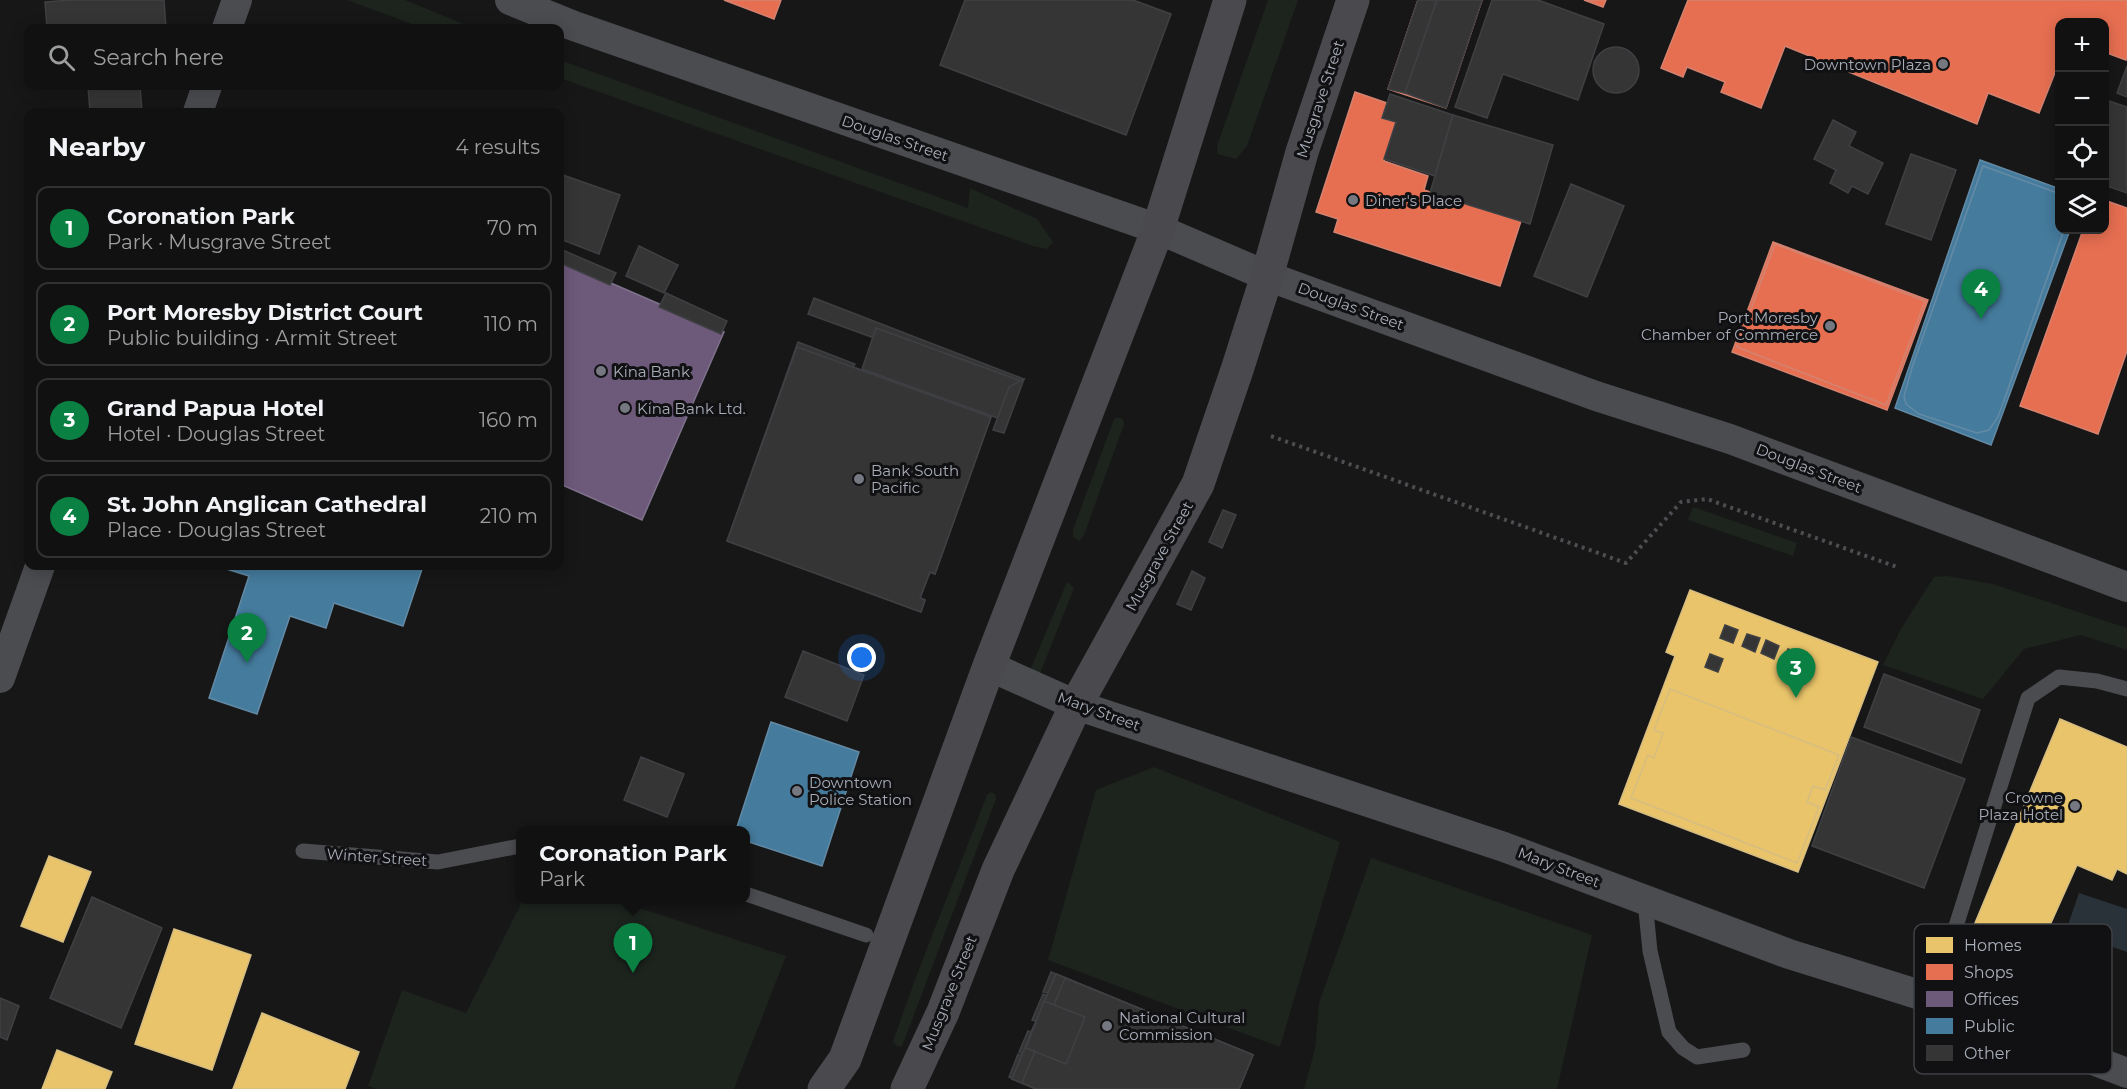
<!DOCTYPE html>
<html lang="en">
<head>
<meta charset="utf-8">
<style>
	body { margin:0; font-family:Montserrat,sans-serif; background:#1a1a1a; color:#f1f3f6 }
	.controls { position:absolute; right:18px; top:18px; display:grid; overflow:hidden; border-radius:12px; box-shadow:0 3px 15px #0003 }
	.controls button { width:54px; height:54px; display:grid; place-items:center; padding:0; border:0; border-bottom:2px solid #303131; background:#111; color:#f1f3f6; font:30px sans-serif }
	.you { position:absolute; left:862px; top:658px; width:21px; height:21px; margin:-15px; border:4px solid #fff; border-radius:50%; background:#1a73e8; box-shadow:0 0 0 9px #1a73e833 }
	.badge { display:grid; place-items:center; width:39px; height:39px; border-radius:50%; background:#0b8043; color:#fff; font-size:20px; font-weight:700 }
	.pin { position:absolute; translate:-50% -50px; filter:drop-shadow(0 2px 3px #0008) }
	.pin::after { content:''; position:absolute; top:32px; width:21px; height:18px; background:inherit; clip-path:polygon(0 0,100% 0,50% 100%) }
	.popup { position:absolute; left:516px; top:826px; width:234px; height:78px; box-sizing:border-box; display:grid; place-content:center; border-radius:12px; background:#111; filter:drop-shadow(0 2px 4px #0005); font-size:20px; white-space:nowrap; color:#9c9d9f }
	.popup b { font-size:22px; color:#f1f3f6 }
	.popup::after { content:''; position:absolute; left:50%; top:100%; margin-left:-12px; border:12px solid transparent; border-top-color:#111 }
	.list { margin:0; padding:0; list-style:none }
	h2 { display:flex; justify-content:space-between; align-items:center; height:78px; margin:0; padding:0 24px; font-size:26px }
	h2 small { font-size:20px; font-weight:400; color:#9c9d9f }
	.list li { display:grid; grid-template-columns:39px 1fr auto; gap:18px; align-items:center; box-sizing:border-box; height:84px; margin:0 12px 12px; padding:0 12px; border:2px solid #303131; border-radius:12px }
	.list b { display:block; font-size:22px; white-space:nowrap }
	.list p { margin:0; font-size:20px; white-space:nowrap; color:#9c9d9f }
	.list em { font-size:20px; font-style:normal; color:#9c9d9f }
	.icon { flex:none; width:33px; height:33px; fill:none; stroke:currentColor; stroke-width:2; stroke-linecap:round; stroke-linejoin:round }
	.map { position:relative; flex:none; width:2127px; height:1089px; overflow:hidden }
	.search { position:absolute; background:#111; box-shadow:0 3px 15px #0003; left:24px; top:24px; width:540px; height:66px; display:flex; align-items:center; gap:15px; box-sizing:border-box; padding:0 21px; border-radius:12px; color:#9c9d9f; font-size:22px }
	.panel { position:absolute; background:#111; box-shadow:0 3px 15px #0003; left:24px; top:108px; width:540px; height:462px; border-radius:12px }
	.map>svg:first-child { display:block }
</style>
</head>
<body>
<div class="map">
<svg width="2127" height="1089" viewBox="0 0 2127 1089">
	<rect width="100%" height="100%" fill="#171717"/>
	<g fill="#1d241e">
		<path d="M 347,0 L 405,0 L 473,28 L 423,28 Z"/>
		<path d="M 1268,0 L 1298,0 L 1247,146 L 1236,159 L 1218,154 L 1217,146 Z"/>
		<path d="M 560,60 L 968,208 L 970,188 L 1037,219 L 1053,242 L 1047,249 L 1033,246 L 560,78 Z"/>
		<path d="M 1118,417 L 1123,419 L 1124,424 L 1084,535 L 1080,541 L 1073,537 L 1073,530 L 1114,419 Z"/>
		<path d="M 1693,507 L 1797,543 L 1793,556 L 1688,520 Z"/>
		<path d="M 1947,576 L 1993,584 L 2127,628 L 2127,650 L 2081,635 L 2024,649 L 1983,699 L 1883,665 L 1901,629 L 1934,577 Z"/>
		<path d="M 1067,582 L 1074,588 L 1039,676 L 1032,673 L 1031,668 Z"/>
		<path d="M 1154,767 L 1340,842 L 1280,1047 L 1048,960 L 1096,790 Z"/>
		<path d="M 991,792 L 995,794 L 996,799 L 902,1046 L 898,1047 L 893,1042 C 921,959 956,877 987,795 Z"/>
		<path d="M 1371,858 L 1592,935 L 1557,1089 L 1304,1089 L 1315,1049 L 1319,1003 Z"/>
		<path d="M 523,900 L 615,900 L 786,956 L 734,1089 L 376,1089 L 368,1086 L 402,990 L 466,1013 Z"/>
	</g>
	<path fill="#2a3239" d="M 2079,893 L 2127,909 L 2127,952 L 2066,931 Z"/>
	<g fill="#e9c46a" stroke="#d6bd81" stroke-width="1.5">
		<path d="M 1690,590 L 1878,662 L 1798,872 L 1619,804 L 1675,656 L 1666,652 Z"/>
		<path d="M 1670,689 L 1839,755 L 1825,790 L 1813,786 L 1807,802 L 1819,807 L 1797,863 L 1631,798 L 1648,755 L 1654,758 L 1663,733 L 1654,730 Z"/>
		<path d="M 2060,719 L 2127,747 L 2127,874 L 2117,869 L 2112,880 L 2077,865 L 2033,963 L 1970,935 Z"/>
		<path d="M 49,856 L 91,872 L 63,942 L 21,926 Z"/>
		<path d="M 174,929 L 251,955 L 212,1070 L 135,1044 Z"/>
		<path d="M 262,1013 L 359,1052 L 345,1089 L 233,1089 Z"/>
		<path d="M 57,1050 L 112,1072 L 105,1089 L 42,1089 Z"/>
	</g>
	<g fill="#e76f51" stroke="#d48270" stroke-width="1.5">
		<path d="M 724,0 L 781,0 L 774,19 Z"/>
		<path d="M 1418,0 L 1482,0 L 1446,108 L 1388,89 Z"/>
		<path d="M 1584,0 L 1606,0 L 1603,7 Z"/>
		<path d="M 1688,0 L 2127,0 L 2127,58 L 2126,60 L 2104,52 L 2104,22 L 2060,22 L 2060,60 L 2039,113 L 1988,93 L 1977,124 L 1785,46 L 1761,108 L 1721,92 L 1725,82 L 1707,75 L 1687,67 L 1683,77 L 1661,68 Z"/>
		<path d="M 1355,92 L 1387,103 L 1382,118 L 1396,122 L 1384,161 L 1428,176 L 1424,190 L 1521,221 L 1500,286 L 1334,232 L 1338,219 L 1316,212 Z"/>
		<path d="M 2104,200 L 2127,208 L 2127,351 L 2098,434 L 2020,406 L 2083,230 L 2104,230 Z"/>
		<path d="M 1773,242 L 1928,300 L 1887,410 L 1732,352 Z"/>
		<path d="M 1775,244 L 1925,301 L 1886,405 L 1737,347 Z"/>
		<path d="M 1775,244 L 1925,301 L 1886,405 L 1737,347 Z"/>
	</g>
	<path fill="#6d597a" stroke="#7f728d" stroke-width="1.5" d="M 560,261 L 724,332 L 642,520 L 560,484 Z"/>
	<g fill="#457b9d" stroke="#638aa5" stroke-width="1.5">
		<path d="M 1980,160 L 2060,189 L 2060,230 L 2070,230 L 1991,445 L 1895,408 Z"/>
		<path d="M 1983,166 L 2060,194 L 2060,230 L 2064,230 L 2004,401 L 1912,368 Z"/>
		<path d="M 1983,166 L 2060,194 L 2060,230 L 2064,230 L 1998,417 L 1989,430 L 1977,433 L 1919,414 L 1906,404 L 1904,396 L 1912,368 Z"/>
		<path d="M 217,566 L 423,566 L 403,626 L 334,603 L 326,628 L 290,616 L 257,714 L 209,698 L 249,576 Z"/>
		<path d="M 771,722 L 859,752 L 822,866 L 746,841 L 746,830 L 736,830 Z"/>
	</g>
	<g fill="#353536" stroke="#3f4043" stroke-width="1.5">
		<path d="M 71,0 L 164,0 L 166,28 L 47,28 L 45,2 Z"/>
		<path d="M 965,0 L 1133,0 L 1171,14 L 1126,135 L 940,65 Z"/>
		<path d="M 1418,0 L 1437,0 L 1405,93 L 1388,89 Z"/>
		<path d="M 1437,0 L 1482,0 L 1446,108 L 1405,93 Z"/>
		<path d="M 1492,0 L 1538,0 L 1604,24 L 1578,100 L 1503,74 L 1487,118 L 1455,107 Z"/>
		<circle cx="1616" cy="70" r="23"/>
		<path d="M 2127,66 L 2127,97 L 2117,93 Z"/>
		<path d="M 88,86 L 140,86 L 142,112 L 90,112 Z"/>
		<path d="M 1390,94 L 1453,115 L 1435,176 L 1384,159 L 1396,122 L 1382,118 Z"/>
		<path d="M 2106,100 L 2127,107 L 2127,193 L 2104,185 L 2104,105 Z"/>
		<path d="M 1453,115 L 1553,145 L 1530,224 L 1430,193 Z"/>
		<path d="M 1833,120 L 1856,132 L 1849,146 L 1883,163 L 1868,194 L 1852,186 L 1848,193 L 1830,183 L 1836,170 L 1814,159 Z"/>
		<path d="M 1911,154 L 1956,170 L 1931,240 L 1886,224 Z"/>
		<path d="M 560,174 L 620,195 L 599,254 L 560,239 Z"/>
		<path d="M 1571,184 L 1624,206 L 1587,297 L 1534,276 Z"/>
		<path d="M 639,246 L 678,265 L 664,293 L 626,276 Z"/>
		<path d="M 560,249 L 616,273 L 610,285 L 560,263 Z"/>
		<path d="M 666,293 L 727,321 L 721,334 L 659,307 Z"/>
		<path d="M 814,298 L 1024,379 L 1009,387 L 808,314 Z"/>
		<path d="M 876,328 L 1021,381 L 1006,421 L 862,369 Z"/>
		<path d="M 798,342 L 855,364 L 853,367 L 991,417 L 935,574 L 930,572 L 920,598 L 925,600 L 921,612 L 727,541 Z"/>
		<path d="M 797,347 L 991,417 L 935,574 L 930,572 L 920,598 L 925,600 L 921,612 L 727,541 Z"/>
		<path d="M 1024,379 L 1004,433 L 993,430 L 1009,387 Z"/>
		<path d="M 1223,510 L 1236,515 L 1222,548 L 1209,542 Z"/>
		<path d="M 1192,571 L 1205,578 L 1191,610 L 1177,604 Z"/>
		<path d="M 1725,625 L 1738,630 L 1733,643 L 1720,638 Z"/>
		<path d="M 1747,634 L 1760,638 L 1755,652 L 1742,646 Z"/>
		<path d="M 1766,640 L 1779,646 L 1774,659 L 1761,653 Z"/>
		<path d="M 1788,649 L 1801,654 L 1796,667 L 1783,662 Z"/>
		<path d="M 803,651 L 864,675 L 847,721 L 785,697 Z"/>
		<path d="M 1710,654 L 1723,659 L 1718,672 L 1705,667 Z"/>
		<path d="M 1884,674 L 1980,710 L 1961,763 L 1864,727 Z"/>
		<path d="M 1851,737 L 1965,779 L 1924,888 L 1812,846 Z"/>
		<path d="M 641,757 L 684,774 L 667,817 L 624,800 Z"/>
		<path d="M 92,897 L 162,928 L 121,1028 L 50,998 Z"/>
		<path d="M 1051,972 L 1253,1055 L 1239,1089 L 1037,1089 L 1009,1077 L 1018,1054 L 1022,1056 L 1023,1054 L 1019,1052 L 1028,1031 L 1031,1032 L 1036,1021 L 1032,1020 L 1043,994 L 1047,996 L 1048,993 L 1043,992 Z"/>
		<path d="M 1056,974 L 1253,1055 L 1239,1089 L 1037,1089 L 1012,1079 Z"/>
		<path d="M 1056,974 L 1253,1055 L 1239,1089 L 1036,1089 L 1012,1079 Z"/>
		<path d="M 1065,978 L 1253,1055 L 1239,1089 L 1036,1089 L 1022,1083 Z"/>
		<path d="M 0,998 L 19,1006 L 7,1040 L 0,1037 Z"/>
		<path d="M 1044,1001 L 1085,1017 L 1066,1064 L 1026,1048 Z"/>
	</g>
	<g fill="none" stroke-linecap="round" stroke-linejoin="round">
		<path stroke="#4d4e52" stroke-width="4" stroke-dasharray="3 4.5" stroke-linecap="butt" d="M 1271,436 L 1626,563 L 1681,502 L 1707,499 L 1897,567"/>
		<g stroke="#4b4c50" stroke-width="15">
			<path d="M 303,851 L 438,862 L 520,846"/>
			<path d="M 746,894 L 866,935"/>
			<path d="M 1645,901 L 1650,951 L 1669,1032 L 1683,1048 L 1697,1057 L 1743,1050"/>
			<path d="M 1933,999 L 2028,698 L 2059,677 L 2097,681 L 2127,689"/>
		</g>
		<g stroke="#4b4c50" stroke-width="30">
			<path d="M 510,0 L 574,26 L 1158,229 L 1267,276 L 1596,396 L 1730,439 L 2127,587"/>
			<path d="M 227,28 L 237,0"/>
			<path d="M 198,112 L 207,86"/>
			<path d="M 989,666 L 1076,705 L 1504,847 L 1789,954 L 1933,999 L 2127,1073"/>
			<path d="M 0,678 L 40,566"/>
		</g>
		<g stroke="#4a4a4e" stroke-width="33">
			<path d="M 824,1089 L 845,1059 L 989,666 L 1158,229 L 1230,0"/>
			<path d="M 907,1089 L 943,1012 L 998,870 L 1076,705 L 1198,484 L 1237,370 L 1267,276 L 1302,152 L 1353,0"/>
		</g>
	</g>
	<g fill="#757880" stroke="#111113" stroke-width="2">
		<circle cx="1943" cy="64" r="6"/>
		<circle cx="1353" cy="200" r="6"/>
		<circle cx="1830" cy="326" r="6"/>
		<circle cx="601" cy="371" r="6"/>
		<circle cx="625" cy="408" r="6"/>
		<circle cx="859" cy="479" r="6"/>
		<circle cx="797" cy="791" r="6"/>
		<circle cx="2075" cy="806" r="6"/>
		<circle cx="1107" cy="1026" r="6"/>
	</g>
	<g text-anchor="middle" dominant-baseline="central" stroke-width="6" stroke-linejoin="round" paint-order="stroke">
		<g font-size="15" fill="#a8adb8" stroke="#111113" text-anchor="start">
			<text x="1931" y="64" text-anchor="end">Downtown Plaza</text>
			<text x="1365" y="200">Diner's Place</text>
			<text x="1818" y="317" text-anchor="end">Port Moresby<tspan x="1818" dy="17">Chamber of Commerce</tspan></text>
			<text x="613" y="371">Kina Bank</text>
			<text x="637" y="408">Kina Bank Ltd.</text>
			<text x="871" y="470">Bank South<tspan x="871" dy="17">Pacific</tspan></text>
			<text x="809" y="782">Downtown<tspan x="809" dy="17">Police Station</tspan></text>
			<text x="2063" y="797" text-anchor="end">Crowne<tspan x="2063" dy="17">Plaza Hotel</tspan></text>
			<text x="1119" y="1017">National Cultural<tspan x="1119" dy="17">Commission</tspan></text>
		</g>
		<g font-size="15" fill="#a8adb8" stroke="#111113">
			<text transform="translate(1320 99) rotate(-72)">Musgrave Street</text>
			<text transform="translate(895 138) rotate(19)">Douglas Street</text>
			<text transform="translate(1351 306) rotate(20)">Douglas Street</text>
			<text transform="translate(1809 468) rotate(21)">Douglas Street</text>
			<text transform="translate(1159 556) rotate(-61)">Musgrave Street</text>
			<text transform="translate(1099 711) rotate(20)">Mary Street</text>
			<text transform="translate(377 857) rotate(4)">Winter Street</text>
			<text transform="translate(1559 867) rotate(21)">Mary Street</text>
			<text transform="translate(949 993) rotate(-68)">Musgrave Street</text>
		</g>
	</g>
	<rect x="1914" y="924" width="198" height="150" rx="9" fill="#111113" stroke="#3e4045" stroke-width="1.5"/>
	<rect x="1926" y="937" width="27" height="16" fill="#e9c46a"/>
	<rect x="1926" y="964" width="27" height="16" fill="#e76f51"/>
	<rect x="1926" y="991" width="27" height="16" fill="#6d597a"/>
	<rect x="1926" y="1018" width="27" height="16" fill="#457b9d"/>
	<rect x="1926" y="1045" width="27" height="16" fill="#353536"/>
	<g font-size="16" fill="#a8adb8">
		<text x="1964" y="951">Homes</text>
		<text x="1964" y="978">Shops</text>
		<text x="1964" y="1005">Offices</text>
		<text x="1964" y="1032">Public</text>
		<text x="1964" y="1059">Other</text>
	</g>
</svg>
<div class="controls">
<button>+</button>
<button>−</button>
<button><svg class="icon" aria-label="locate" viewBox="0 0 24 24"><circle cx="12" cy="12" r="6"/><path d="M12 2v4M12 18v4M2 12h4M18 12h4"/></svg></button>
<button><svg class="icon" aria-label="layers" viewBox="0 0 24 24"><path d="M12 4l9 5-9 5-9-5zM3 14l9 5 9-5"/></svg></button>
</div>
<div class="you"></div>
<div class="pin badge" style="left:633px;top:973px">1</div>
<div class="popup"><b>Coronation Park</b>Park</div>
<div class="pin badge" style="left:247px;top:663px">2</div>
<div class="pin badge" style="left:1796px;top:698px">3</div>
<div class="pin badge" style="left:1981px;top:319px">4</div>
<div class="search"><svg class="icon" aria-label="search" viewBox="0 0 24 24"><circle cx="10" cy="10" r="6"/><path d="M15 15l6 6"/></svg>Search here</div>
<section class="panel">
<h2>Nearby<small>4 results</small></h2>
<ul class="list">
<li><span class="badge">1</span><div><b>Coronation Park</b><p>Park · Musgrave Street</p></div><em>70 m</em></li>
<li><span class="badge">2</span><div><b>Port Moresby District Court</b><p>Public building · Armit Street</p></div><em>110 m</em></li>
<li><span class="badge">3</span><div><b>Grand Papua Hotel</b><p>Hotel · Douglas Street</p></div><em>160 m</em></li>
<li><span class="badge">4</span><div><b>St. John Anglican Cathedral</b><p>Place · Douglas Street</p></div><em>210 m</em></li>
</ul>
</section>
</div>
</body>
</html>
